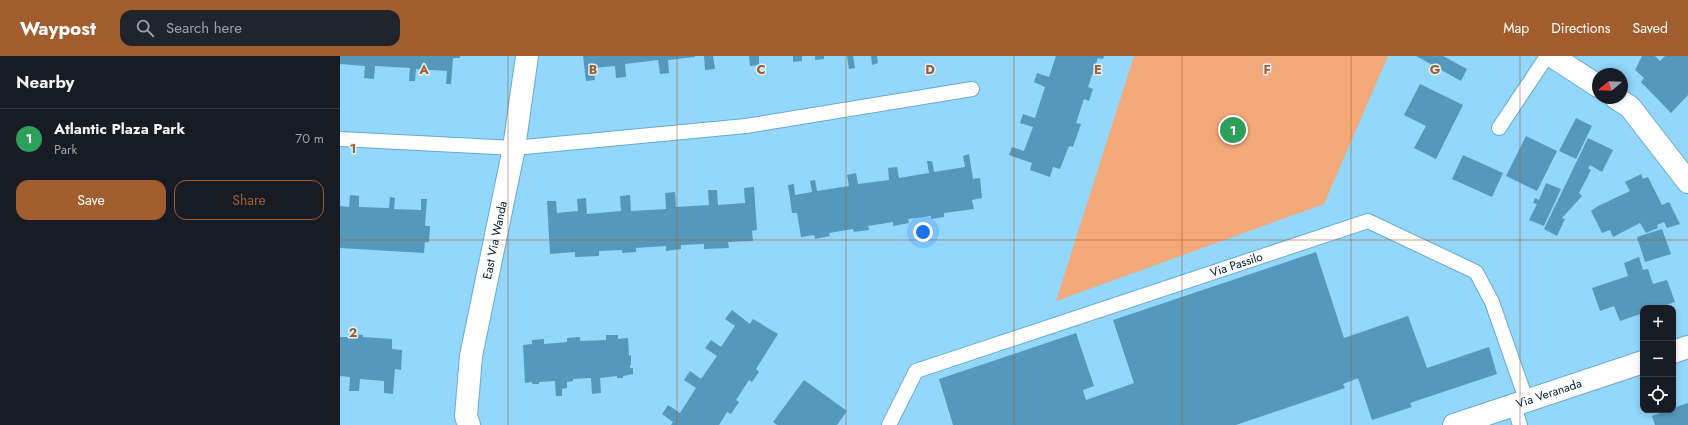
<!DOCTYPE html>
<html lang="en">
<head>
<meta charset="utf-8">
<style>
	body { margin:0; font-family:Jost,sans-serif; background:#20242c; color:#f1f3f6 }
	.controls { position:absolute; right:12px; bottom:12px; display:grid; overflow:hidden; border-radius:8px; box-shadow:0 2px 6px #0003 }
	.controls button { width:36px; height:36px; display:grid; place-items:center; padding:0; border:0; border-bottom:1px solid #363941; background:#171b24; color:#f1f3f6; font:20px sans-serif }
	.compass { position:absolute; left:1252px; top:12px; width:36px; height:36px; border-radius:50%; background:#171b24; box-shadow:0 2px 6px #0003; rotate:251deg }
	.you { position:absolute; left:583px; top:176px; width:14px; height:14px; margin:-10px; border:3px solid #fff; border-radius:50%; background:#1a73e8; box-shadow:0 0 0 6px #1a73e833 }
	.badge { display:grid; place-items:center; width:26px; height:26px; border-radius:50%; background:#a15d2e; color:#fff; font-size:13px; font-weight:700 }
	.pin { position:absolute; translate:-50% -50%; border:2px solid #fff; box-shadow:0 1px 4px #0006 }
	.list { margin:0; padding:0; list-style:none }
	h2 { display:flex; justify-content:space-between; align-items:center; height:52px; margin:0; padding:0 16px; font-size:17px }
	h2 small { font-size:13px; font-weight:400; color:#9ea1a6 }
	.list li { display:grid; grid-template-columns:26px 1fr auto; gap:12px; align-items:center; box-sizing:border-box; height:60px; padding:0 16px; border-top:1px solid #363941 }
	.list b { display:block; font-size:15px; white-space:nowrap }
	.list p { margin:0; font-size:13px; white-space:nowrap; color:#9ea1a6 }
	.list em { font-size:13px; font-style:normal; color:#9ea1a6 }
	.actions { display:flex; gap:8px; padding:12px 16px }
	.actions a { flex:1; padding:9px 0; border:1px solid #a15d2e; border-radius:12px; text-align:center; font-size:14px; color:#a15d2e }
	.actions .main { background:#a15d2e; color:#fff }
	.icon { flex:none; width:22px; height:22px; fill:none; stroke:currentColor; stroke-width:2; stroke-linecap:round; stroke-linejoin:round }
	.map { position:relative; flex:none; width:1348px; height:369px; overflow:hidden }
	header { display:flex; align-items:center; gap:24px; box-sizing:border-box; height:56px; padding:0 20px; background:#a15d2e; color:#fff }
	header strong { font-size:19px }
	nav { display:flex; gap:22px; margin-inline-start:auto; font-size:14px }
	.search { width:280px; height:36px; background:#20242c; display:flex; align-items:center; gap:10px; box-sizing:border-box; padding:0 14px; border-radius:12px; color:#9ea1a6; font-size:15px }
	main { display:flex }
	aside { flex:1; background:#171b24 }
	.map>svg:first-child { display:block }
</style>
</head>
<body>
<header>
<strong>Waypost</strong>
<div class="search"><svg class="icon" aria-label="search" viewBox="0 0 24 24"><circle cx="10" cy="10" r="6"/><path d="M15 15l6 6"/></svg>Search here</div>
<nav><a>Map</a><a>Directions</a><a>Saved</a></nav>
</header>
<main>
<aside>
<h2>Nearby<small></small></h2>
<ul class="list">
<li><span class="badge" style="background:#2e9e5b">1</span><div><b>Atlantic Plaza Park</b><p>Park</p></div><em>70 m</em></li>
</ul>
<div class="actions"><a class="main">Save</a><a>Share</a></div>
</aside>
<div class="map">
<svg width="1348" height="369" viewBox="0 0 1348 369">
	<rect width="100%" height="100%" fill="#93d7fc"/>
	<path fill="#f4a97a" d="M 794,0 L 1048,0 L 984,148 L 716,245 Z"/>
	<g fill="#5698bb">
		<path d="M 0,0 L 120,0 L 120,2 L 113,2 L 111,28 L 106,28 L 107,15 L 76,13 L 75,25 L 69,25 L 70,12 L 35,10 L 34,23 L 24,22 L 25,10 L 0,8 Z"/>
		<path d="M 243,0 L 355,0 L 355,1 L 328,4 L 329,17 L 320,18 L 318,4 L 285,8 L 286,21 L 276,22 L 275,10 L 254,12 L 255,24 L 246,25 Z"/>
		<path d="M 364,0 L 373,0 L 375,13 L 365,14 Z"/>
		<path d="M 409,0 L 419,0 L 419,9 L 410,10 Z"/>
		<path d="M 453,0 L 462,0 L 462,5 L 453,6 Z"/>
		<path d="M 475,0 L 484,0 L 484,3 L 475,4 Z"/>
		<path d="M 507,0 L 513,0 L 515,12 L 509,13 Z"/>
		<path d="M 531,0 L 537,0 L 538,7 L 532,9 Z"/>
		<path d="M 716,0 L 764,0 L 763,3 L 758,2 L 748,31 L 753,33 L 749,45 L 744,43 L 736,67 L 741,68 L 733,91 L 729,90 L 720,113 L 713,111 L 710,121 L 690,114 L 692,107 L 669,99 L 672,91 L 684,95 L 693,71 L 680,67 L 683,58 L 695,62 L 705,31 L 694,26 L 697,17 L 709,21 Z"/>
		<path d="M 1076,0 L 1103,0 L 1127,13 L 1121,25 Z"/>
		<path d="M 1302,0 L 1315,0 L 1320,5 L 1325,0 L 1348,0 L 1348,39 L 1331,57 L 1301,26 L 1304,22 L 1295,14 Z"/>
		<path d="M 1080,28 L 1123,49 L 1096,103 L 1074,92 L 1086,70 L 1064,59 Z"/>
		<path d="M 1236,62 L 1252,70 L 1236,103 L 1219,95 Z"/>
		<path d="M 1186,80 L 1217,95 L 1197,135 L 1166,120 Z"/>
		<path d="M 1248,82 L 1273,94 L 1262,116 L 1250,109 L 1248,112 L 1251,114 L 1239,137 L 1242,140 L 1222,162 L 1225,163 L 1217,180 L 1204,173 Z"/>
		<path d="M 629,98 L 633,123 L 640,122 L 642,142 L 632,144 L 634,153 L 604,157 L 604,161 L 591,163 L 591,160 L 568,163 L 569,167 L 553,170 L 553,166 L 528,170 L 529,174 L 514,176 L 513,173 L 489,177 L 490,180 L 475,183 L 474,179 L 461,181 L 457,157 L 452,157 L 448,129 L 454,128 L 455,139 L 472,136 L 470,125 L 475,124 L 477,135 L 509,130 L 507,119 L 516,117 L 518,128 L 549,124 L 548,112 L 557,111 L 559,122 L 589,117 L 587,105 L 592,105 L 594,116 L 625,111 L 623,100 Z"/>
		<path d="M 1123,99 L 1163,117 L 1152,141 L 1112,123 Z"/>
		<path d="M 1301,118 L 1303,123 L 1308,121 L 1322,149 L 1329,146 L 1340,168 L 1327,172 L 1324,166 L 1317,169 L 1318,172 L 1306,177 L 1300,167 L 1273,181 L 1270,174 L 1262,177 L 1251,155 L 1258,150 L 1290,135 L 1285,126 Z"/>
		<path d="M 1206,127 L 1221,133 L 1204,170 L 1189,164 L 1197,148 L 1193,147 L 1195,142 L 1199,144 Z"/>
		<path d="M 414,131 L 417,174 L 412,175 L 413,185 L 388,186 L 389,192 L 364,193 L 364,188 L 341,189 L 341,193 L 326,195 L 326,190 L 296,192 L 296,196 L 282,197 L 282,194 L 259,195 L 259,200 L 235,201 L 235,196 L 210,198 L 207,145 L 216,145 L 217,157 L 238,155 L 237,143 L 246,142 L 247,158 L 281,155 L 280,140 L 290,139 L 291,155 L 326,153 L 325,137 L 335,136 L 336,151 L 369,149 L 368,134 L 377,134 L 378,149 L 405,147 L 404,132 Z"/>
		<path d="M 10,139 L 19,140 L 19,151 L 49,152 L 50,141 L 55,142 L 54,153 L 81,154 L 81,143 L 87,143 L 85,170 L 90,170 L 89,186 L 85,186 L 84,197 L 0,192 L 0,150 L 9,151 Z"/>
		<path d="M 1322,173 L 1331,198 L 1305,206 L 1297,181 Z"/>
		<path d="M 976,196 L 1004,282 L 1068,260 L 1087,312 L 1149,291 L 1157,318 L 1070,347 L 1072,351 L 1032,364 L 1018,322 L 1003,328 L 1005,332 L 896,369 L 613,369 L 599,323 L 736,277 L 754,330 L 743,334 L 746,344 L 794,327 L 773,264 Z"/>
		<path d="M 1299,201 L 1303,214 L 1308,213 L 1313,228 L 1327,224 L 1335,246 L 1318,252 L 1303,252 L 1303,257 L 1280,265 L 1274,250 L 1260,255 L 1252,232 L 1288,220 L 1284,207 Z"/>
		<path d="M 392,254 L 410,268 L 413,263 L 438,278 L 416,313 L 419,316 L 412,326 L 409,324 L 396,344 L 399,346 L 391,358 L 387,356 L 379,369 L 331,369 L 333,366 L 322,358 L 328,349 L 340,357 L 356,332 L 344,324 L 350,315 L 361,323 L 377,300 L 365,292 L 371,284 L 381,291 L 395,270 L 385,263 Z"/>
		<path d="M 10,278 L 23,279 L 23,281 L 52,283 L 52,293 L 62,294 L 61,314 L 55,313 L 53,338 L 44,337 L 44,325 L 20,323 L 19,335 L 9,335 L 10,321 L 0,320 L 0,281 L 10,281 Z"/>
		<path d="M 266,279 L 278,279 L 278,283 L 288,282 L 289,300 L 291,299 L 291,309 L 290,309 L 290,312 L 293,312 L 293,318 L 283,320 L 283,322 L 277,322 L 277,320 L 260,322 L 261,337 L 252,338 L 251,322 L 233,323 L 233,325 L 227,326 L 227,332 L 222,333 L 222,340 L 216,340 L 215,325 L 199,326 L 199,328 L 192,328 L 192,326 L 185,327 L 183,289 L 192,288 L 192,284 L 204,283 L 204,288 L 227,286 L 227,282 L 240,281 L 240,285 L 266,284 Z"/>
		<path d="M 464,324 L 507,355 L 497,369 L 437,369 L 433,366 Z"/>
		<path d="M 1348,347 L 1348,369 L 1315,369 L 1312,360 L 1328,354 L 1333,354 L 1333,352 Z"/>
	</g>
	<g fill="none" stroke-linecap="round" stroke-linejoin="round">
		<g stroke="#69abcf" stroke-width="16">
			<g id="service">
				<path d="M 1159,72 L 1207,0"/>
				<path d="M 0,83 L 174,92 L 406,70 L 632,33"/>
				<path d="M 1174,350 L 1180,369"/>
				<path id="s1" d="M 549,369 L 576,315 L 1028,165 L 1136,216 L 1152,246 L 1187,346"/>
			</g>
		</g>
		<g stroke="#69abcf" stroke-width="24">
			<g id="minor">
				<path d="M 1212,0 L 1258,30"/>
				<path d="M 1276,42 L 1290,51 L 1348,126"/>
				<path d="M 1333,296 L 1348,291"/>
				<path id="s2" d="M 129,369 L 126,360 L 131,300 L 174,92 L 187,0"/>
				<path id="s3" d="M 1114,369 L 1303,306"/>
			</g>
		</g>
		<use href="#service" stroke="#fff" stroke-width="14"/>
		<use href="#minor" stroke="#fff" stroke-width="22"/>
	</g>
	<path fill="none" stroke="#a15d2e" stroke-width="1" stroke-opacity="0.55" d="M 168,0 L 168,369M 337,0 L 337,369M 506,0 L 506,369M 674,0 L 674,369M 842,0 L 842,369M 1011,0 L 1011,369M 1180,0 L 1180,369M 0,184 L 1348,184"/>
	<g text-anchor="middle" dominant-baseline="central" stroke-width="3" stroke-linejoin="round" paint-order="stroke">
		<g font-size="12" fill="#001b28" stroke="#def1fc">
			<text stroke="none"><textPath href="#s2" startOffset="188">East Via Wanda</textPath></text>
			<text stroke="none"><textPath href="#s1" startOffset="398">Via Passilo</textPath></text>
			<text stroke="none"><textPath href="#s3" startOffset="100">Via Veranada</textPath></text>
		</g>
	</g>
	<g font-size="13" text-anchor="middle" font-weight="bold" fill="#a15d2e" stroke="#def1fc" stroke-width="3" stroke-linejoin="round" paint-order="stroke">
		<text x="84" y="18">A</text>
		<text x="253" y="18">B</text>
		<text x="421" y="18">C</text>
		<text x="590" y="18">D</text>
		<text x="758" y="18">E</text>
		<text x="927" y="18">F</text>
		<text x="1095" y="18">G</text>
		<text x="13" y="97">1</text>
		<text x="13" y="281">2</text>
	</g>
</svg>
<div class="controls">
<button>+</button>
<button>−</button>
<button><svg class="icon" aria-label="locate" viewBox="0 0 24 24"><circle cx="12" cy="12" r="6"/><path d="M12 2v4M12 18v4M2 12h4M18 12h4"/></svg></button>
</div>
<svg class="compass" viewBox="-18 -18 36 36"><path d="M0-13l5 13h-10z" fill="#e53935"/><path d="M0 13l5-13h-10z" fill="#9ea1a6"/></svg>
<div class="you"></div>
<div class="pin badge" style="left:893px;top:74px;background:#2e9e5b">1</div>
</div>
</main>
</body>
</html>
